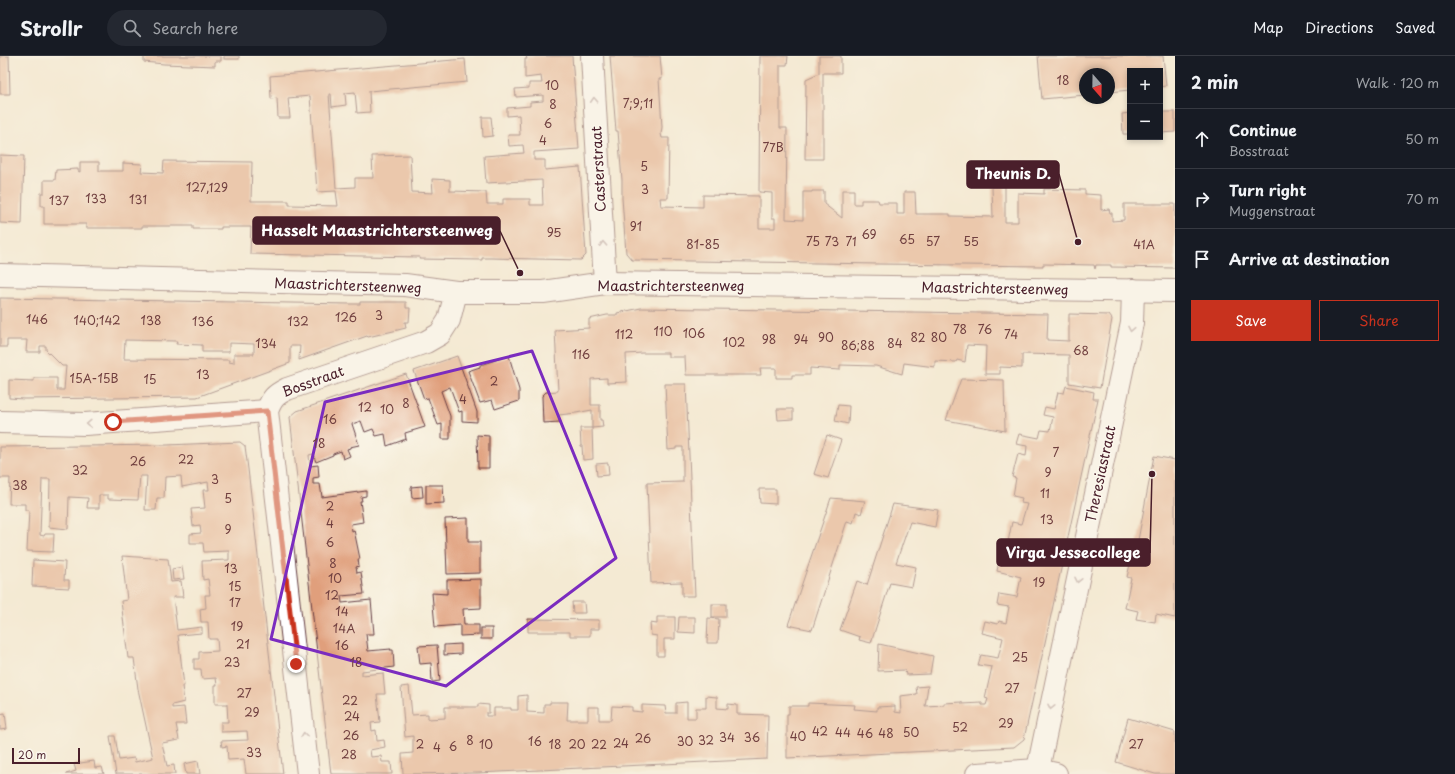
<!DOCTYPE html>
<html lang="en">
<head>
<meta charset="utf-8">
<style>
	body { margin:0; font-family:"Playpen Sans",sans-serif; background:#242831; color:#f1f3f6 }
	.controls { position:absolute; right:12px; top:12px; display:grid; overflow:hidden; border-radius:0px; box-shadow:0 2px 6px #0003 }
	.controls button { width:36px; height:36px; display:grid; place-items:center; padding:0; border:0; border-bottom:1px solid #363941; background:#171b24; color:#f1f3f6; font:20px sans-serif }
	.compass { position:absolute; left:1079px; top:12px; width:36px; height:36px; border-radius:50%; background:#171b24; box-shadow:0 2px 6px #0003; rotate:160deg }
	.scale { position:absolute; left:12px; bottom:10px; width:68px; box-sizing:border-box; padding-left:4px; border:2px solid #4a1f2b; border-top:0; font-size:11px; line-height:14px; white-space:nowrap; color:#4a1f2b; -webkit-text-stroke:3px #fbf7ec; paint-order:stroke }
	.stop { position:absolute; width:12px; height:12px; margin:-9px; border:3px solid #c8321e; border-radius:50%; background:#fff }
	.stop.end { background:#c8321e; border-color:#fff; box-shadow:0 1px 4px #0008 }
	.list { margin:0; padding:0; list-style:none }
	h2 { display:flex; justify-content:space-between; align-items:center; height:52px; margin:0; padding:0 16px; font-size:17px }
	h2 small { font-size:13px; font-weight:400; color:#9ea1a6 }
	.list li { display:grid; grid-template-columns:26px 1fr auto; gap:12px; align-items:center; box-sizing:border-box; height:60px; padding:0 16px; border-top:1px solid #363941 }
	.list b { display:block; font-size:15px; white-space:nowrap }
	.list p { margin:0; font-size:13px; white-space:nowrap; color:#9ea1a6 }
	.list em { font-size:13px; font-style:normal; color:#9ea1a6 }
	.actions { display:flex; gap:8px; padding:12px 16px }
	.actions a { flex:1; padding:9px 0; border:1px solid #c8321e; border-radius:0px; text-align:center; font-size:14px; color:#c8321e }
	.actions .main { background:#c8321e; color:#fff }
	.icon { flex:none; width:22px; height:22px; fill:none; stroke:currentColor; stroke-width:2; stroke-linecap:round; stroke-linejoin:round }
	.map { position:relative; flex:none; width:1175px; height:718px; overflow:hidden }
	header { display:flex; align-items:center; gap:24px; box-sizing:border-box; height:56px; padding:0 20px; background:#171b24; border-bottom:1px solid #363941 }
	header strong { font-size:19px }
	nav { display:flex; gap:22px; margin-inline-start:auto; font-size:14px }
	.search { width:280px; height:36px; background:#242831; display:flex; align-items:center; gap:10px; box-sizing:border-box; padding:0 14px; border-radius:22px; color:#9ea1a6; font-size:15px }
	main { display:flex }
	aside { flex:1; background:#171b24 }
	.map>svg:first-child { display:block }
</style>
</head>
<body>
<header>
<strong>Strollr</strong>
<div class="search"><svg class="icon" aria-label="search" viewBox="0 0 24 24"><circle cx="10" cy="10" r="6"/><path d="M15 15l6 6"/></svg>Search here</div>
<nav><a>Map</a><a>Directions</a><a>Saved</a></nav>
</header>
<main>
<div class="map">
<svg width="1175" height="718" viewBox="0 0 1175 718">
	<rect width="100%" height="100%" fill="#fbf7ec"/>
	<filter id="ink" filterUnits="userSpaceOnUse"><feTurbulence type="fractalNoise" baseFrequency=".025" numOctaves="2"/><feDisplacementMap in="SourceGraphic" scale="8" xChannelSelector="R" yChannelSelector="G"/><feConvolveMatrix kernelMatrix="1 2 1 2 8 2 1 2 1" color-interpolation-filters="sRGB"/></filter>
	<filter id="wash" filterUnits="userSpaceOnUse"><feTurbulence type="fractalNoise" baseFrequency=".012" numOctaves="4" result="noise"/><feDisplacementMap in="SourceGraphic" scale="16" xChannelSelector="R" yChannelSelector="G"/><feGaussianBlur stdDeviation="0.9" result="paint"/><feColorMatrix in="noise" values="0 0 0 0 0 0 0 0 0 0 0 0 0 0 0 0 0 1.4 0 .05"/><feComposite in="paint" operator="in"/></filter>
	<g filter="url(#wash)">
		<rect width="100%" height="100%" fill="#f4ead3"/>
		<g id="blocks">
			<g fill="#e09f7b" fill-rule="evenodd">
				<path d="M 0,0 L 9,0 L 10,38 L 0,38 Z"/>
				<path d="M 144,0 L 221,0 L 221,5 L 215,5 L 215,10 L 164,8 L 144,6 Z"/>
				<rect x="224" y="0" width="15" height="3"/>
				<path d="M 526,0 L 572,0 L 579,93 L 534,96 L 534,104 L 545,104 L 545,114 L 580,111 L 586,199 L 581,204 L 490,202 L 482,202 L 482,204 L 419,203 L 420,201 L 250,198 L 251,171 L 221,171 L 221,173 L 193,173 L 193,170 L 142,170 L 142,172 L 86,172 L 86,168 L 44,168 L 44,150 L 41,150 L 41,137 L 44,137 L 44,124 L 55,124 L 56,114 L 78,113 L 78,115 L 80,116 L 80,106 L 99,106 L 99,115 L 123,115 L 123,107 L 142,108 L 141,116 L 163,117 L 164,105 L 252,106 L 251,145 L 289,145 L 289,149 L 338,150 L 336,135 L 317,136 L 310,40 L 288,42 L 290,62 L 278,62 L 277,42 L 271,43 L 270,20 L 465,3 L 467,26 L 369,35 L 370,56 L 357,57 L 355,36 L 345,37 L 346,49 L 332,51 L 331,38 L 329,38 L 336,132 L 355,131 L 355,122 L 373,122 L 372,100 L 410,99 L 412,136 L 433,137 L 432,123 L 450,124 L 450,135 L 486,136 L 487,148 L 503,148 L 503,143 L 530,143 L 530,149 L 543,149 L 542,124 L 486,127 L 484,100 L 524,97 L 523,89 L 509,90 L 508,79 L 520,79 L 519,59 L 507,60 L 507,52 L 530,50 L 530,46 L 543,45 L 543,39 L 516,41 L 515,33 L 529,32 L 529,27 L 542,27 L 541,20 L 525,22 L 525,3 L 527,3 Z"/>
				<path d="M 610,0 L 660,0 L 662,23 L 659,23 L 662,71 L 661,78 L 662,82 L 669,82 L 668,142 L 660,142 L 661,150 L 703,151 L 703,139 L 759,140 L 759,172 L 775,172 L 775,162 L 772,162 L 772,137 L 759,136 L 760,0 L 788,0 L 787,9 L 780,9 L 780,72 L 787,72 L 786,163 L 803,164 L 803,136 L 812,136 L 812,135 L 824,135 L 824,148 L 842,162 L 842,134 L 854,134 L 854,148 L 861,148 L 861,144 L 878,144 L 879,147 L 897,147 L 897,158 L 904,158 L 904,136 L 915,136 L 916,158 L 950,158 L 950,160 L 993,161 L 992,131 L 1005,130 L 1005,166 L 1018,166 L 1018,137 L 1044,138 L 1044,133 L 1085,134 L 1085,138 L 1101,139 L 1101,154 L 1109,153 L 1110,157 L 1112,157 L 1112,165 L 1124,164 L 1124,148 L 1175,148 L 1175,212 L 1111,211 L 1111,209 L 1096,209 L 1095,213 L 1094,209 L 1043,208 L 1043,210 L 879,208 L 632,204 L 626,197 L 622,142 L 622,124 L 618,75 L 616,75 Z"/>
				<path d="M 819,0 L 841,0 L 841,17 L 823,17 L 823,103 L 805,103 L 806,23 L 819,17 Z"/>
				<path d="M 1038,0 L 1163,0 L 1166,30 L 1160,31 L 1160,15 L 1130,15 L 1130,34 L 1109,36 L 1109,18 L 1085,18 L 1085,39 L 1042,43 Z"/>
				<path d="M 1160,56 L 1175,56 L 1175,76 L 1160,77 Z"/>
				<path d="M 1130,57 L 1130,78 L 1123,78 L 1122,58 Z"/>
				<path d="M 482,61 L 491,61 L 493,80 L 483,81 Z"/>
				<path d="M 0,99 L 24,100 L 22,168 L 0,167 Z"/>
				<path d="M 0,242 L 350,248 L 360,248 L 360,246 L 406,246 L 406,252 L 410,252 L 409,266 L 405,266 L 406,272 L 368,281 L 367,280 L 299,304 L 300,290 L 290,290 L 290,307 L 197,341 L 24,343 L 9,342 L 9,324 L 34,325 L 34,322 L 57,322 L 57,334 L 64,334 L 66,310 L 62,310 L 46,294 L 46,290 L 40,290 L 40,296 L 26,296 L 27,284 L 7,284 L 7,291 L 0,291 ZM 125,284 L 177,285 L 176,288 L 202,289 L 202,296 L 229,296 L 229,287 L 254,288 L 254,298 L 234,298 L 234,307 L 229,306 L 229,304 L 124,303 Z"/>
				<path d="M 641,252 L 1048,258 L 1047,284 L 1069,285 L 1069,258 L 1109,259 L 1112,263 L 1100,332 L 1069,327 L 1069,299 L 1022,298 L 1022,312 L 1000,311 L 1000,318 L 985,318 L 986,290 L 967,289 L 965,306 L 957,304 L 956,306 L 935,305 L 935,311 L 904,307 L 902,318 L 876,310 L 840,309 L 840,314 L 810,312 L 810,319 L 792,319 L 792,322 L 776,322 L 776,312 L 760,312 L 761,319 L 686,319 L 685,301 L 668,301 L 668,297 L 642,297 L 626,298 L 627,326 L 607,327 L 607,322 L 591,323 L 591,349 L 600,349 L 600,364 L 602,364 L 603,371 L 592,372 L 592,354 L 576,357 L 559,359 L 560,366 L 543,367 L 542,340 L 546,336 L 558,335 L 555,274 L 589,272 L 589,263 L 607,259 L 617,259 L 617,257 Z"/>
				<path d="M 457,300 L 477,356 L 477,366 L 462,365 L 462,355 L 459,356 L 450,331 L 441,335 L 450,360 L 450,383 L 442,383 L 442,368 L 438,369 L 428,342 L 424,343 L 414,315 Z"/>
				<path d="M 509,300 L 519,334 L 519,345 L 495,353 L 492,344 L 480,347 L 468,315 L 480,311 L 480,309 Z"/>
				<path d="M 406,318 L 425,371 L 405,377 L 406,383 L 387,390 L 385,378 L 376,380 L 373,373 L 365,376 L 361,365 L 352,368 L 359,389 L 350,391 L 350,392 L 347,393 L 350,400 L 343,403 L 341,395 L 333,398 L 333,399 L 316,406 L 313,398 L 309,399 L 310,410 L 318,409 L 319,421 L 313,422 L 313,428 L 320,428 L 322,441 L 366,435 L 366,440 L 361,441 L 362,445 L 360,445 L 363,466 L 351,468 L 352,475 L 354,474 L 360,503 L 358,503 L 359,510 L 356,511 L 357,517 L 361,516 L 364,538 L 341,540 L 342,547 L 371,544 L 374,578 L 366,578 L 368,595 L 391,593 L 390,594 L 393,594 L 394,611 L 362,615 L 362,619 L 383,617 L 385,638 L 377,638 L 380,666 L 371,667 L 372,675 L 376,674 L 377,685 L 384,684 L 385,691 L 370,694 L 371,701 L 381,700 L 382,706 L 391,706 L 392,718 L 331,718 L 290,361 L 297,355 Z"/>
				<path d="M 961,323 L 1004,324 L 1005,375 L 946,364 Z"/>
				<path d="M 665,328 L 686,328 L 695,540 L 682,540 L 682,526 L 651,527 L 647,427 L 683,426 L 683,391 L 676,391 L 676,393 L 668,394 Z"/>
				<path d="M 1066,330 L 1094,336 L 1093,343 L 1098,343 L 1024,683 L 1014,691 L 787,702 L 787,658 L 789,658 L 789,650 L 808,650 L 808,647 L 855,649 L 854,653 L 877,655 L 877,651 L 895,650 L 895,656 L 901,657 L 900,640 L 917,638 L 916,631 L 928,630 L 925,650 L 944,649 L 944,647 L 962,646 L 962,648 L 982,647 L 982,649 L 986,649 L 988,643 L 985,642 L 992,611 L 978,609 L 981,599 L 998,602 L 1003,582 L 982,577 L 985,565 L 998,568 L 999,565 L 1006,567 L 1009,551 L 997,549 L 999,538 L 1017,541 L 1021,521 L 997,515 L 1001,495 L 1011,497 L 1015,495 L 1016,488 L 1008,486 L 1012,466 L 1021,468 L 1027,448 L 1021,447 L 1022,442 L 1013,440 L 1016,422 L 1012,421 L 1018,398 L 1026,400 L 1027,390 L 1016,388 L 1019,378 L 1039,382 L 1041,374 L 1050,375 L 1053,361 L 1043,359 L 1045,351 L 1054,353 L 1058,336 L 1064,337 Z"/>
				<path d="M 838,349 L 849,350 L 848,368 L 835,365 Z"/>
				<path d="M 777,353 L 793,353 L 793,363 L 778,364 Z"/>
				<path d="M 580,372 L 592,372 L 593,403 L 583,404 L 582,390 L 581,390 Z"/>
				<path d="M 477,379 L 489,380 L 489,412 L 478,412 Z"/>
				<path d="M 827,379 L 841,384 L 828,422 L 814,418 Z"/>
				<path d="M 240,386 L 245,390 L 248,413 L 283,718 L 246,718 L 244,703 L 228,704 L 227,690 L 222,691 L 221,685 L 248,684 L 247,675 L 221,676 L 221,666 L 228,666 L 227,648 L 215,648 L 215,629 L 217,629 L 216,622 L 202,623 L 201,613 L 194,613 L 194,603 L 199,603 L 199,596 L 218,595 L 217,583 L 209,583 L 208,566 L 201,566 L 200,553 L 206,552 L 205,539 L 210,539 L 208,523 L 203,524 L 202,505 L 229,504 L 229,495 L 204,496 L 203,487 L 190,487 L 190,478 L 201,477 L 200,469 L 193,470 L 191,453 L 205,452 L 203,434 L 209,434 L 208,426 L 182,431 L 181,420 L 165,421 L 164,442 L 157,442 L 156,454 L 145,454 L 147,420 L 140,420 L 138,444 L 108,443 L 108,439 L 99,439 L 99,452 L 87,452 L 88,442 L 69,441 L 68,473 L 49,471 L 50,423 L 42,423 L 40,479 L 44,480 L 45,478 L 54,478 L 53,496 L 27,495 L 29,454 L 25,454 L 25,448 L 9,448 L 10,422 L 0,422 L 0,391 L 167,389 Z"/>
				<path d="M 1154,400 L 1175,404 L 1175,562 L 1156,558 L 1155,566 L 1136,563 L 1138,555 L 1125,552 L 1131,522 L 1127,521 L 1132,500 L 1135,500 Z"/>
				<path d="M 608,407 L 609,419 L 597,420 L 596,408 Z"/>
				<path d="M 426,429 L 443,429 L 444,447 L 426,448 Z"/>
				<path d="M 422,430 L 423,441 L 412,442 L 411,431 Z"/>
				<path d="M 759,433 L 776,433 L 776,448 L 760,447 Z"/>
				<path d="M 831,442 L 865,445 L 861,458 L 856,456 L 853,467 L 847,465 L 812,574 L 788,569 Z"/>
				<path d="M 893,448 L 938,454 L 935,471 L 910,466 L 896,507 L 916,511 L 912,531 L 890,527 L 871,587 L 859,584 L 860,581 L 840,574 L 857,525 L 867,529 Z"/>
				<path d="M 468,462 L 468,486 L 480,486 L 480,517 L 447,518 L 445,463 Z"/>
				<path d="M 122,500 L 168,503 L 171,526 L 181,525 L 183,541 L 173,541 L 177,574 L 202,571 L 202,577 L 178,579 L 184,630 L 182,630 L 184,646 L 172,649 L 172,652 L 184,651 L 186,668 L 176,668 L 179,684 L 162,687 L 167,710 L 174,709 L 175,718 L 116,718 L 110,680 L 115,680 L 119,704 L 134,702 L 135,706 L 153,702 L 138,633 L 134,602 L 128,602 L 121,545 L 127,544 Z"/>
				<path d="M 33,504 L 65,506 L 64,524 L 69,524 L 69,532 L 32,530 Z"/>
				<path d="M 182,511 L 184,523 L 173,524 L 172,513 Z"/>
				<path d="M 481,523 L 481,552 L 463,553 L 464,569 L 479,569 L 479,579 L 460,580 L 460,569 L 435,571 L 432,537 L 447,538 L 447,524 Z"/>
				<path d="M 572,546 L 584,546 L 585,557 L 573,557 Z"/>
				<rect x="712" y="548" width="14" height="13"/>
				<path d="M 657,561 L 675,561 L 675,583 L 664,583 L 664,600 L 657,600 L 657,580 L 651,579 L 650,567 L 657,568 Z"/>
				<path d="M 679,561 L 695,561 L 695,577 L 678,576 Z"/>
				<path d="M 708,562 L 719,563 L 718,587 L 707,587 Z"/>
				<path d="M 528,563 L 599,564 L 599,573 L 590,573 L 590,580 L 570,580 L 570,576 L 528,576 Z"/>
				<rect x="481" y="572" width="11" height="11"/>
				<path d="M 461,588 L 461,598 L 444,599 L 444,589 Z"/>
				<path d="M 879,588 L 933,600 L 930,618 L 906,619 L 905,614 L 878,615 Z"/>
				<path d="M 437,589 L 440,625 L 432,626 L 431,607 L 420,608 L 418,590 Z"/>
				<path d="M 409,630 L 412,659 L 428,658 L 428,663 L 445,662 L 445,651 L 478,651 L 478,648 L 489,649 L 489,657 L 486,657 L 486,660 L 494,660 L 494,652 L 511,652 L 511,654 L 518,654 L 518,640 L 527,639 L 527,656 L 544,657 L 544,648 L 550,648 L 550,646 L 568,646 L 567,664 L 588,664 L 588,651 L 599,651 L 599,664 L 611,664 L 612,650 L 632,651 L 632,655 L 642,656 L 642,649 L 665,650 L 666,657 L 676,657 L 676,647 L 687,646 L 687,662 L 696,662 L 696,652 L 706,652 L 706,640 L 717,641 L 717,652 L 728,653 L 728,648 L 737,649 L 737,658 L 768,659 L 767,703 L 478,717 L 403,718 L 402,698 L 413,697 L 413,680 L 405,681 L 401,631 Z"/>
				<path d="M 5,657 L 7,673 L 0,674 L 0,658 Z"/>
				<path d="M 1128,662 L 1175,676 L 1175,718 L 1155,718 L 1116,706 Z"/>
				<path d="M 94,705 L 95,712 L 102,711 L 104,718 L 66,718 L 76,715 L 74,708 Z"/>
				<path d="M 198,705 L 200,718 L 186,718 L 184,708 Z"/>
			</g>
		</g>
	</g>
	<g filter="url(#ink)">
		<use href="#blocks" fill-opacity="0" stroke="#643d44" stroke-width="1"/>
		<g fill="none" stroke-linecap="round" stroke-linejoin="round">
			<g stroke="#643d44" stroke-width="24">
				<g id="minor">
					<path d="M 592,0 L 605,227"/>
					<path d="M 0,366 L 85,368 L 267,355"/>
					<path d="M 308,718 L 267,355 C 272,342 275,339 287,333 L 426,286 L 440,278 L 449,264 L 456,236"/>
					<path d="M 977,718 L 1037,714 L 1056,718"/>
					<path d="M 1037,718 L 1132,267 L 1133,234"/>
				</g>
			</g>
			<g stroke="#643d44" stroke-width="24">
				<path id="major" d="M 0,219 L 405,229 L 456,236 L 543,236 L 605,227 L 1175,235"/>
			</g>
			<use href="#minor" stroke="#fff" stroke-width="22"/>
			<use href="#major" stroke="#fff" stroke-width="22"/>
		</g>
		<defs><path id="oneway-chevron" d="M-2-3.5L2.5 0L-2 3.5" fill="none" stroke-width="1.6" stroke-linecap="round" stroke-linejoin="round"/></defs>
		<g stroke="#ae9aa0">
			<use href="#oneway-chevron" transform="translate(594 44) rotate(-93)"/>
			<use href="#oneway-chevron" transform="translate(603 188) rotate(-93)"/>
			<use href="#oneway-chevron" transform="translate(1131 273) rotate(101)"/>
			<use href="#oneway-chevron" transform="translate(89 368) rotate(178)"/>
			<use href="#oneway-chevron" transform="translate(1078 524) rotate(102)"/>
			<use href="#oneway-chevron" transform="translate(1051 651) rotate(102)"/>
			<use href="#oneway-chevron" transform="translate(304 679) rotate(-96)"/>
		</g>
	</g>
	<g fill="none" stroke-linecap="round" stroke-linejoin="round" filter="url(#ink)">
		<path stroke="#c8321e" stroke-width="5" d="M 113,366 L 267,355 L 296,608"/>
	</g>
	<path d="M0 0H1175V718H0ZM 532,295 L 616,502 L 446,630 L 271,583 L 325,346 Z" fill="#f4ead3" fill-opacity=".55" fill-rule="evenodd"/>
	<path fill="none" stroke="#7b2cbf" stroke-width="3" stroke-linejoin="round" d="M 532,295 L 616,502 L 446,630 L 271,583 L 325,346 Z"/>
	<g text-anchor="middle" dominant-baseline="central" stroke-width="3" stroke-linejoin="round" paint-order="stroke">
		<g font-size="12" fill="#703f3f">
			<text x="1063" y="24">18</text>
			<text x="552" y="29">10</text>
			<text x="638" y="47">7;9;11</text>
			<text x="553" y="48">8</text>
			<text x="548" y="67">6</text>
			<text x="543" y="84">4</text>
			<text x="773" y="91">77B</text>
			<text x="644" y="110">5</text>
			<text x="207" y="131">127,129</text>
			<text x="645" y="133">3</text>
			<text x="96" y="142">133</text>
			<text x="138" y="143">131</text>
			<text x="59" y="144">137</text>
			<text x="636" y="170">91</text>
			<text x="554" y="176">95</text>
			<text x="869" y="178">69</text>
			<text x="907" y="183">65</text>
			<text x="813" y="185">75</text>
			<text x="832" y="185">73</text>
			<text x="851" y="185">71</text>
			<text x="933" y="185">57</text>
			<text x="971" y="185">55</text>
			<text x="703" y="188">81-85</text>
			<text x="1144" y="188">41A</text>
			<text x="379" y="259">3</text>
			<text x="346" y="261">126</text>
			<text x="37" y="263">146</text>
			<text x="97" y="264">140;142</text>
			<text x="151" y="264">138</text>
			<text x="203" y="265">136</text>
			<text x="298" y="265">132</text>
			<text x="960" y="273">78</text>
			<text x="985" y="273">76</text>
			<text x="663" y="275">110</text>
			<text x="694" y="277">106</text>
			<text x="624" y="278">112</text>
			<text x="1011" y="278">74</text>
			<text x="826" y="281">90</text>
			<text x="918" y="281">82</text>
			<text x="939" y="281">80</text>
			<text x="769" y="283">98</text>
			<text x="801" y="283">94</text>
			<text x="734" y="286">102</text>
			<text x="266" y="287">134</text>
			<text x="895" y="287">84</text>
			<text x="858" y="289">86;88</text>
			<text x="1081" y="294">68</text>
			<text x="581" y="298">116</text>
			<text x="203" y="318">13</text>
			<text x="94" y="322">15A-15B</text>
			<text x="150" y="323">15</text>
			<text x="494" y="325">2</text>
			<text x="463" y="343">4</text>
			<text x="406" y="347">8</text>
			<text x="365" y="351">12</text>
			<text x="387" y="353">10</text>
			<text x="330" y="363">16</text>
			<text x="319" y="387">18</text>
			<text x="1056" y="396">7</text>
			<text x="186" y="403">22</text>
			<text x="138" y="405">26</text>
			<text x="80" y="414">32</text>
			<text x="1048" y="416">9</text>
			<text x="215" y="423">3</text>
			<text x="20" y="429">38</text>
			<text x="1045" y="437">11</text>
			<text x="228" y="442">5</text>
			<text x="330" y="450">2</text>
			<text x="1047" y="463">13</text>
			<text x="330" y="467">4</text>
			<text x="228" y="473">9</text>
			<text x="330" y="486">6</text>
			<text x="333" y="507">8</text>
			<text x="231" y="512">13</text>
			<text x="335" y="522">10</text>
			<text x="1039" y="526">19</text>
			<text x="235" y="530">15</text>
			<text x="332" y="539">12</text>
			<text x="235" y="546">17</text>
			<text x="342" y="555">14</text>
			<text x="237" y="570">19</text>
			<text x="344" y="572">14A</text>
			<text x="243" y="588">21</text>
			<text x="342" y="589">16</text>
			<text x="1020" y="601">25</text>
			<text x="232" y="606">23</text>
			<text x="356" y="606">18</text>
			<text x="1012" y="632">27</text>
			<text x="244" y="637">27</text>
			<text x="350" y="644">22</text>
			<text x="252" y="656">29</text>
			<text x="352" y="660">24</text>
			<text x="1006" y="667">29</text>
			<text x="960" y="671">52</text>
			<text x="820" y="675">42</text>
			<text x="843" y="676">44</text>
			<text x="911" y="676">50</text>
			<text x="865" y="677">46</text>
			<text x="886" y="677">48</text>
			<text x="351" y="679">26</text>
			<text x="798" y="680">40</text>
			<text x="727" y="681">34</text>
			<text x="752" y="681">36</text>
			<text x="643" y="682">26</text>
			<text x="470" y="684">8</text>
			<text x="706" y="684">32</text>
			<text x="535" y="685">16</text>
			<text x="685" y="685">30</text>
			<text x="621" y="687">24</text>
			<text x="420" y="688">2</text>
			<text x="486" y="688">10</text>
			<text x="555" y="688">18</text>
			<text x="577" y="688">20</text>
			<text x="599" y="688">22</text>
			<text x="1136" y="688">27</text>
			<text x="453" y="690">6</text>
			<text x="437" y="691">4</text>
			<text x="254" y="696">33</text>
			<text x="349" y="698">28</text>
		</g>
		<g font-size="14" fill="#4a1f2b" stroke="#fbf7ec">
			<text transform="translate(598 113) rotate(-93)">Casterstraat</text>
			<text transform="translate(348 229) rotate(2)">Maastrichtersteenweg</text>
			<text x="671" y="229">Maastrichtersteenweg</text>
			<text transform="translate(995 232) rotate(1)">Maastrichtersteenweg</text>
			<text transform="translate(313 325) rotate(-20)">Bosstraat</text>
			<text transform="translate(1100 418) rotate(-78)">Theresiastraat</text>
		</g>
	</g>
	<path fill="none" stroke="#4a1f2b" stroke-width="1.5" d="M1078 186L1059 118M520 217L500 175M1152 418L1150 497"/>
	<g fill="#4a1f2b" stroke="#fbf7ec" stroke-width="1.5">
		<circle cx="1078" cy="186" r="4"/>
		<circle cx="520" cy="217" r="4"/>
		<circle cx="1152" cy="418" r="4"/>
	</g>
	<g fill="#4a1f2b" stroke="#4a1f2b" stroke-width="1.5">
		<rect x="967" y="105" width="92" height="27" rx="4"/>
		<rect x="253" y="161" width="247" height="27" rx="4"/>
		<rect x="997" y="483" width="153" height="27" rx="4"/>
	</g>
	<g font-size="15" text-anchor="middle" font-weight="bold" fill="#fff">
		<text x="1013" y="123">Theunis D.</text>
		<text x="377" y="180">Hasselt Maastrichtersteenweg</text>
		<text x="1073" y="502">Virga Jessecollege</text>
	</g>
</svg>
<div class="controls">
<button>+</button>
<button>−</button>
</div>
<svg class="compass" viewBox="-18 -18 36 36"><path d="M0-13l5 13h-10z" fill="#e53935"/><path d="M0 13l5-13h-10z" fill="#9ea1a6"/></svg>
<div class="scale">20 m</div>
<div class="stop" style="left:113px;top:366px"></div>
<div class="stop end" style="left:296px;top:608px"></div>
</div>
<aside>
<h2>2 min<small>Walk · 120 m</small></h2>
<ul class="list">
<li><svg class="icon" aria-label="ahead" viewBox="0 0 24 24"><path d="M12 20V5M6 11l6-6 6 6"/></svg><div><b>Continue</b><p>Bosstraat</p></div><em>50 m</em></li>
<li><svg class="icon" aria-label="right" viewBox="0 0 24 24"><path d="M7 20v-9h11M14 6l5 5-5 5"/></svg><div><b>Turn right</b><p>Muggenstraat</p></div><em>70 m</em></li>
<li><svg class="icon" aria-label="arrive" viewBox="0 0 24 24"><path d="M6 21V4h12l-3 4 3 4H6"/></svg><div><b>Arrive at destination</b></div></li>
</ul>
<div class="actions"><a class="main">Save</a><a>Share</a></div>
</aside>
</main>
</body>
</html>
